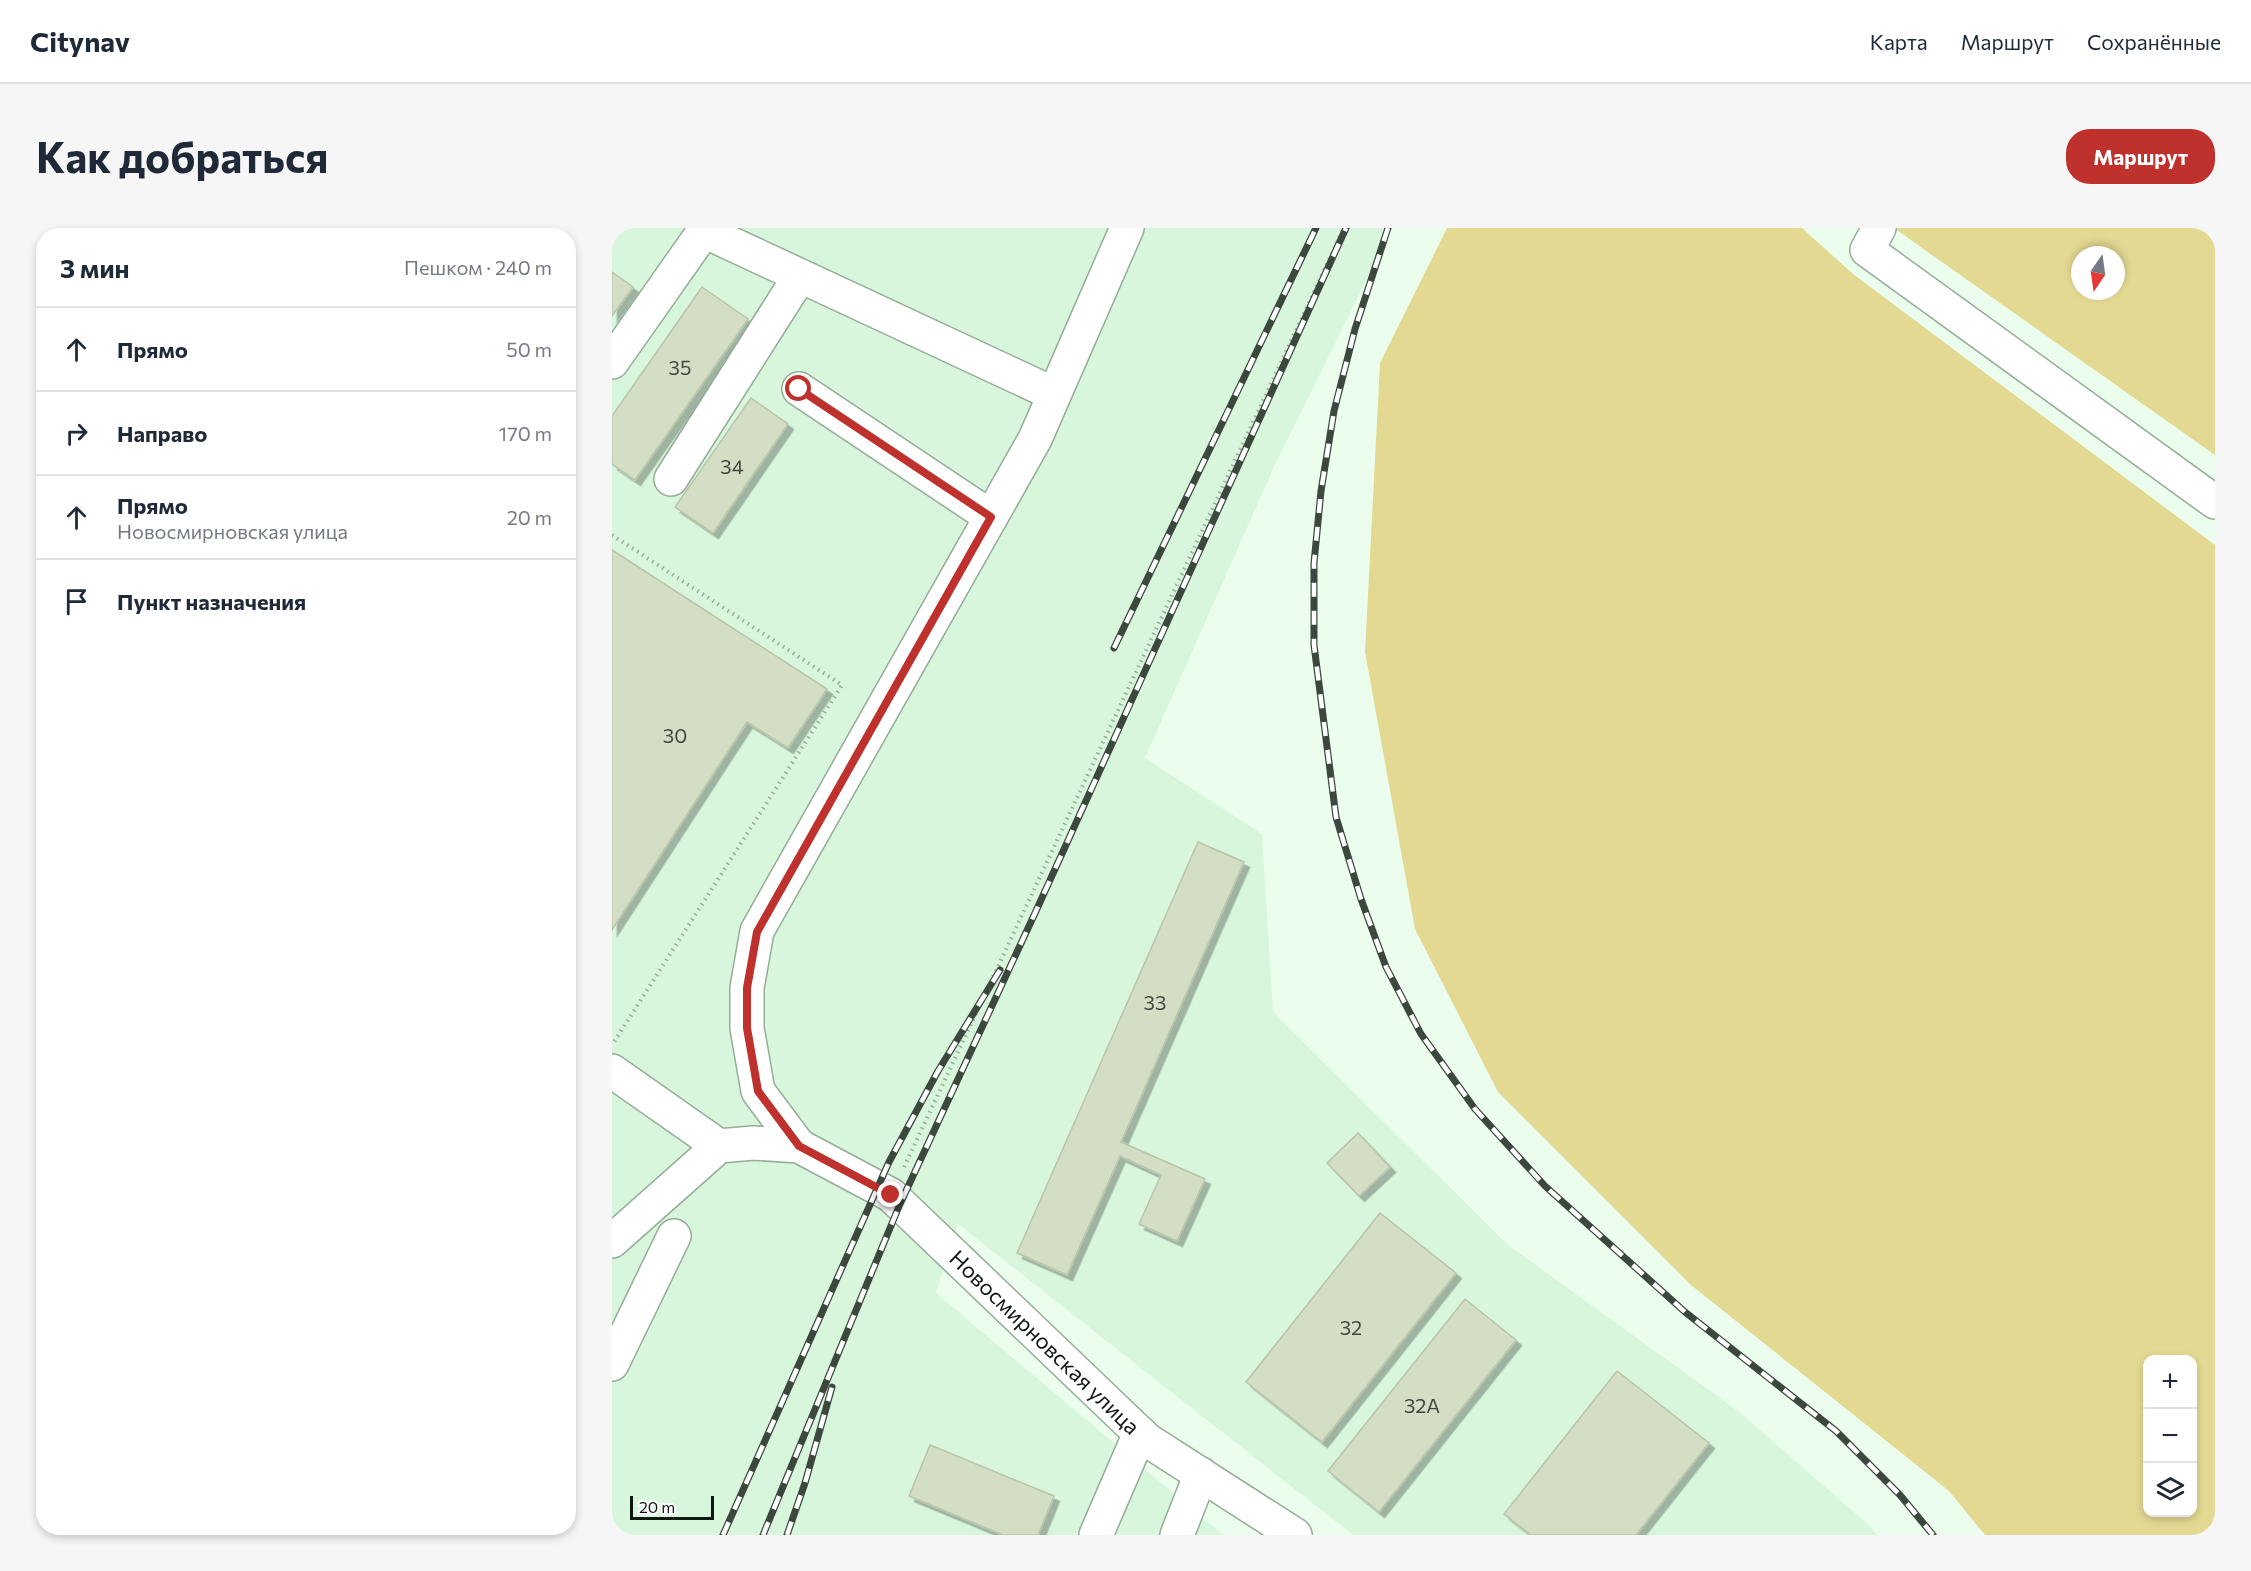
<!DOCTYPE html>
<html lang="ru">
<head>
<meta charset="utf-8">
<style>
	body { margin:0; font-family:Commissioner,sans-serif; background:#f6f6f7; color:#1f2937 }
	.controls { position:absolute; right:18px; bottom:18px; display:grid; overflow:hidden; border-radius:12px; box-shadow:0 3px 9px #0003 }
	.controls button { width:54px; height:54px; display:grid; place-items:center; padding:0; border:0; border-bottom:2px solid #e0e1e3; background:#fff; color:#1f2937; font:30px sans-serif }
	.compass { position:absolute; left:1459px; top:18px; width:54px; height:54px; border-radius:50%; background:#fff; box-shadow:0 3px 9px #0003; rotate:193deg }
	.scale { position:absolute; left:18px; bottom:15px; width:84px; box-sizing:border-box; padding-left:6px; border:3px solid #0e1710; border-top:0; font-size:16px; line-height:21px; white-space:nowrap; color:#0e1710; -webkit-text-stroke:4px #fff; paint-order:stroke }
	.stop { position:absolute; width:18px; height:18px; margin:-14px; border:4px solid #bf312c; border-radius:50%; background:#fff }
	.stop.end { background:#bf312c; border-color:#fff; box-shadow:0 2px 6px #0008 }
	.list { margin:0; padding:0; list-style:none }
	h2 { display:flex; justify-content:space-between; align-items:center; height:78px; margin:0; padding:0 24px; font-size:26px }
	h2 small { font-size:20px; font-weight:400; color:#747a83 }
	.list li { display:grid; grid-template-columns:39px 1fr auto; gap:18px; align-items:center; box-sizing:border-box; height:84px; padding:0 24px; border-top:2px solid #e0e1e3 }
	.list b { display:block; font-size:22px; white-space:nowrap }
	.list p { margin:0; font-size:20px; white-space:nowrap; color:#747a83 }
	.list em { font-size:20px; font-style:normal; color:#747a83 }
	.icon { flex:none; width:33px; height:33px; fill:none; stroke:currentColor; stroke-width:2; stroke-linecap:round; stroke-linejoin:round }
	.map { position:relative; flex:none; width:1603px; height:1307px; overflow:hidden; border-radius:24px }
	header { display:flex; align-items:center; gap:36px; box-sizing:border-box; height:84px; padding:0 30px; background:#fff; border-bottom:2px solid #e0e1e3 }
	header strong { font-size:28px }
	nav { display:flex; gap:33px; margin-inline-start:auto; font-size:21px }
	.intro { display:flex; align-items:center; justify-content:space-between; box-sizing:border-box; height:144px; padding:0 36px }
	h1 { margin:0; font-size:42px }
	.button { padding:15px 27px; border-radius:24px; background:#bf312c; color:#fff; font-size:21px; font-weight:700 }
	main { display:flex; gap:36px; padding:0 36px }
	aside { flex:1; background:#fff; border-radius:24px; box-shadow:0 3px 9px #0003 }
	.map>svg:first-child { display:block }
</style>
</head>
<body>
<header>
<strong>Citynav</strong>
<nav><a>Карта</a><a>Маршрут</a><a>Сохранённые</a></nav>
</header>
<div class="intro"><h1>Как добраться</h1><a class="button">Маршрут</a></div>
<main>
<aside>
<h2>3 мин<small>Пешком · 240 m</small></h2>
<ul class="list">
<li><svg class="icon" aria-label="ahead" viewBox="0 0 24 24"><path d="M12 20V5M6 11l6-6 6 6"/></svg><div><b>Прямо</b></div><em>50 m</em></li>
<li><svg class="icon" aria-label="right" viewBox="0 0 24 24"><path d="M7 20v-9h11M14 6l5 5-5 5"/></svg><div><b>Направо</b></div><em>170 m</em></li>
<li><svg class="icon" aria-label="ahead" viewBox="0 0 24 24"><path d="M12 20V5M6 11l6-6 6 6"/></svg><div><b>Прямо</b><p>Новосмирновская улица</p></div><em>20 m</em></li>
<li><svg class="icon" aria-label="arrive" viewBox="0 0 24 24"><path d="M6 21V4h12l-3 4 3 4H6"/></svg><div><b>Пункт назначения</b></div></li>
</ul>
</aside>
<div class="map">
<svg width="1603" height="1307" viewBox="0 0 1603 1307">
	<defs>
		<filter id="shadow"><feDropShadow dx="5.5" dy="5.5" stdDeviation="0" flood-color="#0004"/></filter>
	</defs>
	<rect width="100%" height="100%" fill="#ebfeed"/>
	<path fill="#d8f6dc" d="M 0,0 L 780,0 L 662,239 L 533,530 L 650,606 L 661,784 L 896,1017 L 1126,1183 L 1258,1298 L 1265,1307 L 741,1307 L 346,996 L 324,1065 L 611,1307 L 0,1307 Z"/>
	<g fill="#e4d993" fill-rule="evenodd">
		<path d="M 835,0 L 1190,0 L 1241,46 L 1603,317 L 1603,1307 L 1373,1307 L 1337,1263 L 1079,1057 L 886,864 L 803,701 L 753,424 L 768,135 ZM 1536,1132 L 1580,1132 L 1580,1284 L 1536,1284 Z"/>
		<path d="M 1282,0 L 1603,0 L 1603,227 L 1303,15 ZM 1468,27 L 1504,27 L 1504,63 L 1468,63 Z"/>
	</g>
	<g fill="#d4dec4" stroke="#bac4aa" stroke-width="1.5" filter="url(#shadow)">
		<path d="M 0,44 L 21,59 L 0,88 Z"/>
		<path d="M 90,59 L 136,91 L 23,252 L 0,236 L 0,188 Z"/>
		<path d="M 139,170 L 176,196 L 101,305 L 63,279 Z"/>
		<path d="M 0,322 L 215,461 L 176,520 L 135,494 L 0,702 Z"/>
		<path d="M 586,614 L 632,634 L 509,914 L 593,951 L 565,1013 L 527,996 L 549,947 L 508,928 L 455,1047 L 405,1025 Z"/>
		<path d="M 746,905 L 778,939 L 747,968 L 715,935 Z"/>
		<path d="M 768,985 L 844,1045 L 710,1214 L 634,1154 Z"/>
		<path d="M 853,1071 L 904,1112 L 767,1284 L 716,1243 Z"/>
		<path d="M 1005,1143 L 1097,1215 L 1024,1307 L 919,1307 L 892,1286 Z"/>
		<path d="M 318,1217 L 442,1268 L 426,1307 L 391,1307 L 297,1268 Z"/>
	</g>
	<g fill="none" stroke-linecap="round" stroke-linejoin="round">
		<g stroke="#95ac98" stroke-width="36">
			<g id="minor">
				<path d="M 1267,0 L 1255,22 L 1603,274"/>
				<path d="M 0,134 L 92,3 L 442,166"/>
				<path d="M 187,161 L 379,289"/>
				<path d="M 59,251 L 188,48"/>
				<path d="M 0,843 L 107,918"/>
				<path d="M 187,918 L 146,863 L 135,800 L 135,760 L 145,703 L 423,211 L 515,0"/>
				<path d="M 0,1013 L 107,918 L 141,915 L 187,918 L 279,967 L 535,1212 L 683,1307"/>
				<path d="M 0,1136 L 62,1008"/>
				<path d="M 484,1307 L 528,1205"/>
				<path d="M 565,1307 L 589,1246"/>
			</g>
		</g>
		<g stroke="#9bab9d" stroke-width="4" stroke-dasharray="1.5 4.5" stroke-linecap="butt">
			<path d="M 0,307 L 230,457 L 2,814"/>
			<path d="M 292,939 L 732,0"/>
		</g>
		<use href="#minor" stroke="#fff" stroke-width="33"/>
		<g stroke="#3c473e" stroke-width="7">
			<g id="rail">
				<path d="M 776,0 L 743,101 L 722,183 L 709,263 L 702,335 L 702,417 L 724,589 L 749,671 L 774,739 L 809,806 L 863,881 L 933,958 L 1073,1084 L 1224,1203 L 1288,1267 L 1321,1307"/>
				<path d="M 502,420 L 704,0"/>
				<path d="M 111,1307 L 277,934 L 326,843 L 388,742"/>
				<path d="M 151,1307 L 288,976 L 424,683 L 734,0"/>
				<path d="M 175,1307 L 193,1255 L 220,1159"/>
			</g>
		</g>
		<use href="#rail" stroke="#fff" stroke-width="4.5" stroke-dasharray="14" stroke-linecap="butt"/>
	</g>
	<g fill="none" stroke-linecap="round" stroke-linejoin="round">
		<path stroke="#bf312c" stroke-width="8" d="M 187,161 L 379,289 L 145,704 L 135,760 L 135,800 L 146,863 L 187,918 L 279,967"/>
	</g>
	<g text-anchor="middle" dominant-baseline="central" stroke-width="4.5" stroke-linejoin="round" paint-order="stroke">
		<g font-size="20" fill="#40493d">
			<text x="68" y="139">35</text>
			<text x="120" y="238">34</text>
			<text x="63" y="507">30</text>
			<text x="543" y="774">33</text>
			<text x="739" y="1099">32</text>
			<text x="810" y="1177">32А</text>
		</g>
		<g font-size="22" fill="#0e1710" stroke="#fff">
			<text transform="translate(433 1114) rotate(44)">Новосмирновская улица</text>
		</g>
	</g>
</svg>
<div class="controls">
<button>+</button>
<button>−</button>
<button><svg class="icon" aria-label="layers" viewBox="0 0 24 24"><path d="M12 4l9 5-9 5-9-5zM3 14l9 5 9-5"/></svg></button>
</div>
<svg class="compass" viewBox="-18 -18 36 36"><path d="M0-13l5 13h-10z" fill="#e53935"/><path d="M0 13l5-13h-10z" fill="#747a83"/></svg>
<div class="scale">20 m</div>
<div class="stop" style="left:187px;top:161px"></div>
<div class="stop end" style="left:279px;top:967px"></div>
</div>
</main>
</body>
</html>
